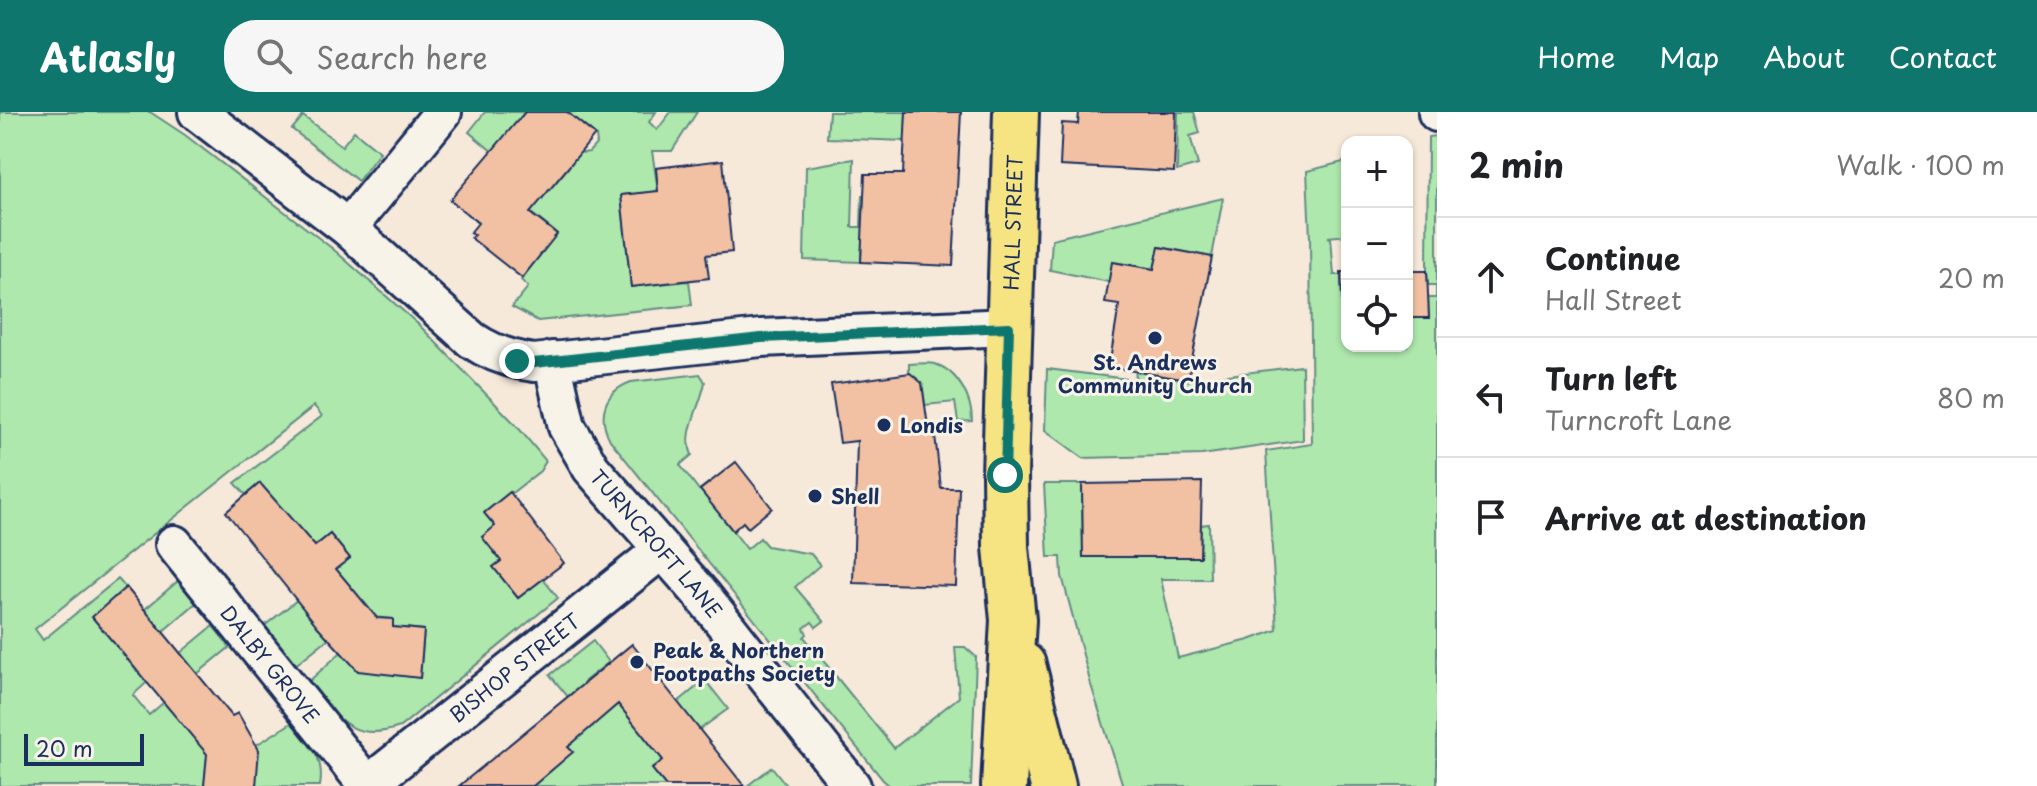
<!DOCTYPE html>
<html lang="en">
<head>
<meta charset="utf-8">
<style>
	body { margin:0; font-family:"Playpen Sans",sans-serif; background:#f6f6f6; color:#202124 }
	.controls { position:absolute; right:24px; top:24px; display:grid; overflow:hidden; border-radius:16px; box-shadow:0 2px 6px #0004 }
	.controls button { width:72px; height:72px; display:grid; place-items:center; padding:0; border:0; border-bottom:2px solid #e0e0e0; background:#fff; color:#202124; font:40px sans-serif }
	.scale { position:absolute; left:24px; bottom:20px; width:120px; box-sizing:border-box; padding-left:8px; border:4px solid #1b2f5e; border-top:0; font-size:22px; line-height:28px; white-space:nowrap; color:#1b2f5e; -webkit-text-stroke:6px #f7f3e8; paint-order:stroke }
	.stop { position:absolute; width:24px; height:24px; margin:-18px; border:6px solid #0f766e; border-radius:50%; background:#fff }
	.stop.end { background:#0f766e; border-color:#fff; box-shadow:0 2px 8px #0008 }
	.list { margin:0; padding:0; list-style:none }
	h2 { display:flex; justify-content:space-between; align-items:center; height:104px; margin:0; padding:0 32px; font-size:34px }
	h2 small { font-size:26px; font-weight:400; color:#757577 }
	.list li { display:grid; grid-template-columns:52px 1fr auto; gap:24px; align-items:center; box-sizing:border-box; height:120px; padding:0 32px; border-top:2px solid #e0e0e0 }
	.list b { display:block; font-size:30px; white-space:nowrap }
	.list p { margin:0; font-size:26px; white-space:nowrap; color:#757577 }
	.list em { font-size:26px; font-style:normal; color:#757577 }
	.icon { flex:none; width:44px; height:44px; fill:none; stroke:currentColor; stroke-width:2; stroke-linecap:round; stroke-linejoin:round }
	.map { position:relative; flex:none; width:1437px; height:674px; overflow:hidden }
	header { display:flex; align-items:center; gap:48px; box-sizing:border-box; height:112px; padding:0 40px; background:#0f766e; color:#fff }
	header strong { font-size:38px }
	nav { display:flex; gap:44px; margin-inline-start:auto; font-size:28px }
	.search { width:560px; height:72px; background:#f6f6f6; display:flex; align-items:center; gap:20px; box-sizing:border-box; padding:0 28px; border-radius:32px; color:#757577; font-size:30px }
	main { display:flex }
	aside { flex:1; background:#fff }
	.map>svg:first-child { display:block }
</style>
</head>
<body>
<header>
<strong>Atlasly</strong>
<div class="search"><svg class="icon" aria-label="search" viewBox="0 0 24 24"><circle cx="10" cy="10" r="6"/><path d="M15 15l6 6"/></svg>Search here</div>
<nav><a>Home</a><a>Map</a><a>About</a><a>Contact</a></nav>
</header>
<main>
<div class="map">
<svg width="1437" height="674" viewBox="0 0 1437 674">
	<rect width="100%" height="100%" fill="#f6e9da"/>
	<filter id="ink" filterUnits="userSpaceOnUse"><feTurbulence type="fractalNoise" baseFrequency=".0125" numOctaves="2"/><feDisplacementMap in="SourceGraphic" scale="16" xChannelSelector="R" yChannelSelector="G"/><feConvolveMatrix kernelMatrix="1 2 1 2 8 2 1 2 1" color-interpolation-filters="sRGB"/></filter>
	<g filter="url(#ink)">
		<g fill="#aee8ac" stroke="#648c85" stroke-width="2">
			<path d="M 0,0 L 150,0 L 185,23 L 333,137 L 419,213 L 516,313 L 546,349 L 540,359 L 485,402 L 495,414 L 501,449 L 494,455 L 518,486 L 543,467 L 558,486 L 400,615 C 351,632 336,604 308,570 L 361,522 L 357,558 L 420,566 L 424,518 L 393,515 L 392,507 L 363,504 L 329,526 L 294,554 L 263,515 L 297,488 L 318,515 L 358,483 L 336,457 L 350,446 L 330,422 L 277,465 L 263,445 L 260,371 L 246,383 L 235,371 L 322,304 L 314,294 L 35,517 L 43,528 L 118,467 L 126,476 L 154,564 L 133,583 L 149,603 L 164,590 L 208,635 L 204,674 L 0,674 Z"/>
			<path d="M 485,0 L 525,0 L 493,40 L 469,20 Z"/>
			<path d="M 567,0 L 656,0 L 649,10 L 657,18 L 671,0 L 697,0 L 672,39 L 652,39 L 658,79 L 621,84 L 631,175 L 689,169 L 692,193 L 538,209 L 512,195 L 528,175 L 521,168 L 556,121 L 530,100 L 478,111 L 475,109 L 538,63 L 553,74 L 572,51 L 569,30 L 583,41 L 589,40 L 597,31 L 596,24 Z"/>
			<path d="M 829,0 L 906,0 L 905,29 L 827,26 Z"/>
			<path d="M 1178,0 L 1194,0 L 1200,21 L 1190,24 L 1198,53 L 1177,59 Z"/>
			<path d="M 303,4 L 342,34 L 354,19 L 380,40 L 358,69 L 292,17 Z"/>
			<path d="M 1435,24 L 1437,33 L 1437,674 L 1123,674 L 1091,573 L 1062,464 L 1061,445 L 1048,445 L 1044,372 L 1082,372 L 1083,445 L 1200,445 L 1201,413 L 1209,412 L 1210,467 L 1161,467 L 1178,546 L 1249,528 L 1277,518 L 1266,339 L 1312,332 L 1310,126 L 1307,59 L 1347,49 L 1347,123 L 1328,125 L 1331,126 L 1334,163 L 1341,163 L 1343,207 L 1347,207 L 1347,234 L 1407,234 L 1407,206 L 1429,206 L 1428,186 L 1436,186 L 1436,173 L 1428,173 L 1427,159 L 1428,25 Z"/>
			<path d="M 854,47 L 852,115 L 861,115 L 862,83 L 903,85 L 877,138 L 861,138 L 861,150 L 804,148 L 806,55 Z"/>
			<path d="M 1223,86 L 1212,145 L 1160,135 L 1154,157 L 1113,150 L 1109,170 L 1050,158 L 1052,127 Z"/>
			<path d="M 909,252 C 917,252 928,250 935,252 C 958,259 972,287 972,309 L 958,310 L 955,290 L 925,293 L 922,271 L 909,261 Z"/>
			<path d="M 1302,254 L 1303,328 L 1202,343 L 1083,346 L 1045,318 L 1047,257 L 1135,268 L 1136,259 L 1188,268 Z"/>
			<path d="M 700,262 L 705,270 C 701,294 682,321 692,343 L 680,353 L 699,378 L 711,369 L 720,381 L 710,389 L 747,437 L 760,426 L 767,434 L 811,442 L 820,453 L 795,475 L 824,509 L 816,515 L 812,510 L 804,516 L 807,522 L 804,525 L 894,636 L 959,585 L 955,535 L 965,535 L 976,545 L 971,674 L 890,674 L 883,668 L 610,328 C 597,303 604,280 631,270 Z"/>
			<path d="M 178,469 L 196,491 L 162,520 L 144,498 Z"/>
			<path d="M 213,514 L 230,535 L 197,562 L 179,542 Z"/>
			<path d="M 593,529 L 609,550 L 585,569 L 609,599 L 618,592 L 678,590 L 705,568 L 728,597 L 699,618 L 643,623 L 663,648 L 652,657 L 666,674 L 533,674 L 572,640 L 545,606 L 592,614 L 550,563 Z"/>
			<path d="M 293,610 C 310,630 325,646 320,674 L 256,674 L 256,633 Z"/>
			<path d="M 772,655 L 787,674 L 747,674 Z"/>
		</g>
		<g fill="#f2c1a3" stroke="#1b2f5e" stroke-width="2">
			<path d="M 525,0 L 567,0 L 595,23 L 530,101 L 557,122 L 522,166 L 471,126 L 474,123 L 470,121 L 478,111 L 450,88 Z"/>
			<path d="M 906,0 L 961,0 L 953,154 L 861,150 L 865,62 L 903,62 Z"/>
			<path d="M 1079,0 L 1176,0 L 1174,60 L 1060,54 L 1062,11 L 1078,12 Z"/>
			<path d="M 723,48 L 732,140 L 706,143 L 709,166 L 631,175 L 621,83 L 658,79 L 656,56 Z"/>
			<path d="M 1159,135 L 1212,145 L 1188,268 L 1109,255 L 1119,193 L 1105,191 L 1112,150 L 1154,157 Z"/>
			<path d="M 1407,159 L 1427,159 L 1429,206 L 1407,206 Z"/>
			<path d="M 1341,160 L 1347,160 L 1347,207 L 1343,208 Z"/>
			<path d="M 910,261 L 922,271 L 928,315 L 934,314 L 941,376 L 959,376 L 956,474 L 853,471 L 857,329 L 840,331 L 831,272 Z"/>
			<path d="M 736,350 L 772,396 L 748,416 L 743,410 L 733,419 L 700,378 Z"/>
			<path d="M 1202,370 L 1200,445 L 1083,445 L 1082,372 Z"/>
			<path d="M 260,371 L 315,434 L 330,422 L 350,446 L 336,457 L 377,506 L 393,507 L 393,515 L 424,518 L 420,566 L 358,559 L 318,515 L 226,400 Z"/>
			<path d="M 510,380 L 564,451 L 518,486 L 493,455 L 501,449 L 482,425 L 495,414 L 484,401 Z"/>
			<path d="M 126,475 L 232,604 L 238,601 L 259,638 L 256,674 L 204,674 L 207,642 L 92,505 Z"/>
			<path d="M 632,532 L 744,674 L 666,674 L 652,657 L 663,648 L 618,592 L 568,635 L 573,640 L 533,674 L 459,674 Z"/>
		</g>
		<g fill="none" stroke-linecap="round" stroke-linejoin="round">
			<g stroke="#1b2f5e" stroke-width="42">
				<g id="minor">
					<path d="M 197,0 L 348,116 L 472,228 C 491,241 512,248 534,251 L 761,226 L 1009,215"/>
					<path d="M 1437,0 L 1437,1"/>
					<path d="M 348,116 L 443,0"/>
					<path id="s1" d="M 552,248 L 567,315 L 591,356 L 702,483 L 852,674"/>
					<path id="s2" d="M 174,432 L 367,673"/>
					<path id="s3" d="M 366,674 L 662,438"/>
				</g>
			</g>
			<g stroke="#1b2f5e" stroke-width="50">
				<g id="primary">
					<path d="M 1023,553 L 1053,674"/>
					<path id="s4" d="M 1004,674 L 1013,508 L 1006,435 L 1005,363 L 1016,0"/>
				</g>
			</g>
			<use href="#minor" stroke="#f7f3e8" stroke-width="36"/>
			<use href="#primary" stroke="#f6e381" stroke-width="44"/>
		</g>
	</g>
	<g fill="none" stroke-linecap="round" stroke-linejoin="round" filter="url(#ink)">
		<path stroke="#0f766e" stroke-width="10" d="M 517,249 L 534,251 L 761,226 L 1009,215 L 1005,363"/>
	</g>
	<g fill="#1b2f5e" stroke="#f7f3e8" stroke-width="3">
		<circle cx="1155" cy="226" r="8"/>
		<circle cx="884" cy="313" r="8"/>
		<circle cx="815" cy="384" r="8"/>
		<circle cx="637" cy="550" r="8"/>
	</g>
	<g text-anchor="middle" dominant-baseline="central" stroke-width="6" stroke-linejoin="round" paint-order="stroke">
		<g font-size="20" fill="#1b2f5e" stroke="#f7f3e8">
			<text stroke="none"><textPath href="#s4" startOffset="564">HALL STREET</textPath></text>
			<text stroke="none"><textPath href="#s1" startOffset="216">TURNCROFT LANE</textPath></text>
			<text stroke="none"><textPath href="#s2" startOffset="154">DALBY GROVE</textPath></text>
			<text stroke="none"><textPath href="#s3" startOffset="190">BISHOP STREET</textPath></text>
		</g>
		<g font-size="20" font-weight="bold" fill="#1b2f5e" stroke="#f7f3e8" text-anchor="start">
			<text x="1155" y="250" text-anchor="middle">St. Andrews<tspan x="1155" dy="23">Community Church</tspan></text>
			<text x="900" y="313">Londis</text>
			<text x="831" y="384">Shell</text>
			<text x="653" y="538">Peak &amp; Northern<tspan x="653" dy="23">Footpaths Society</tspan></text>
		</g>
	</g>
</svg>
<div class="controls">
<button>+</button>
<button>−</button>
<button><svg class="icon" aria-label="locate" viewBox="0 0 24 24"><circle cx="12" cy="12" r="6"/><path d="M12 2v4M12 18v4M2 12h4M18 12h4"/></svg></button>
</div>
<div class="scale">20 m</div>
<div class="stop" style="left:1005px;top:363px"></div>
<div class="stop end" style="left:517px;top:249px"></div>
</div>
<aside>
<h2>2 min<small>Walk · 100 m</small></h2>
<ul class="list">
<li><svg class="icon" aria-label="ahead" viewBox="0 0 24 24"><path d="M12 20V5M6 11l6-6 6 6"/></svg><div><b>Continue</b><p>Hall Street</p></div><em>20 m</em></li>
<li><svg class="icon" aria-label="left" viewBox="0 0 24 24"><path d="M17 20v-9H6M10 6l-5 5 5 5"/></svg><div><b>Turn left</b><p>Turncroft Lane</p></div><em>80 m</em></li>
<li><svg class="icon" aria-label="arrive" viewBox="0 0 24 24"><path d="M6 21V4h12l-3 4 3 4H6"/></svg><div><b>Arrive at destination</b></div></li>
</ul>
</aside>
</main>
</body>
</html>
